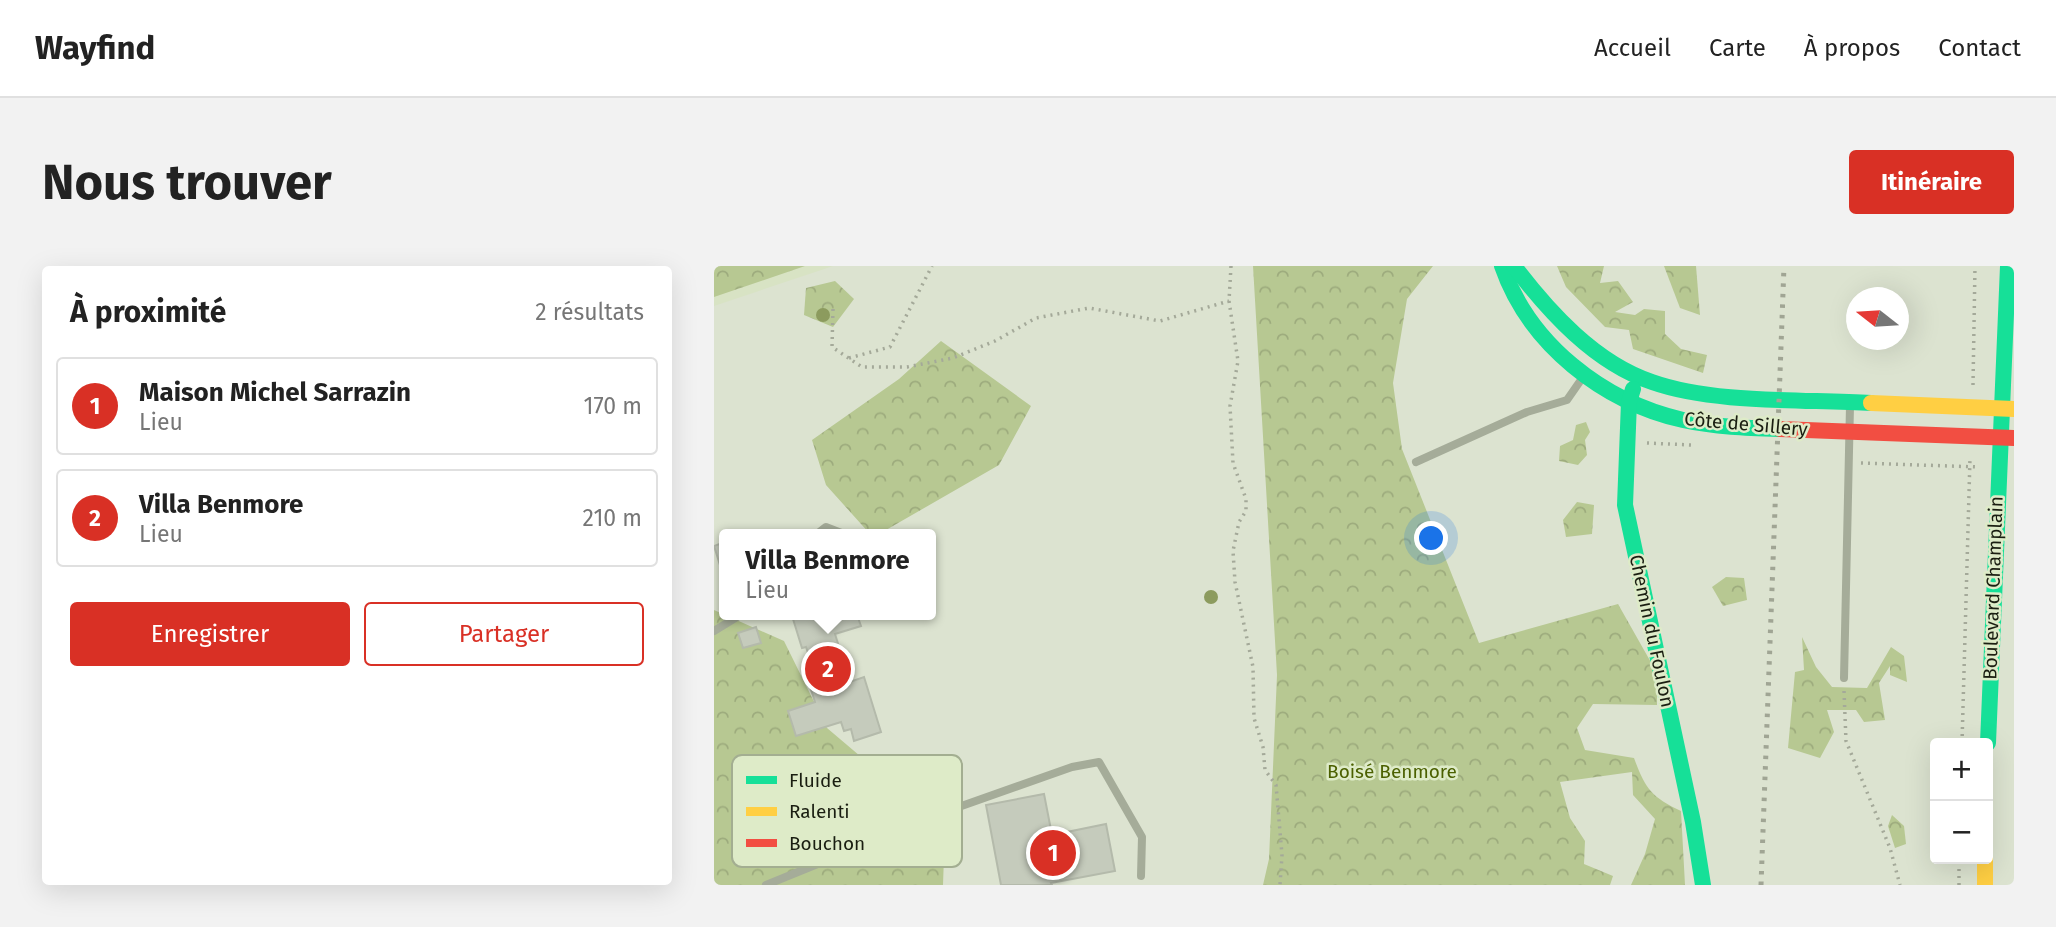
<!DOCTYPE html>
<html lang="fr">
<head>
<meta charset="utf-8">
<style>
	body { margin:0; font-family:"Fira Sans",sans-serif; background:#f2f2f2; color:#222 }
	.controls { position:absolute; right:21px; bottom:21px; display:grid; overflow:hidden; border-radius:7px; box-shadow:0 7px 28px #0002 }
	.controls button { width:63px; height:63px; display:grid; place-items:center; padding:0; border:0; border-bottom:2px solid #e0e0e0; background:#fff; color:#222; font:35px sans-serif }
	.compass { position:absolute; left:1132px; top:21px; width:63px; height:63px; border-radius:50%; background:#fff; box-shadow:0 7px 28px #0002; rotate:287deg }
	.you { position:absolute; left:718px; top:273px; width:24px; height:24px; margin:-18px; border:5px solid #fff; border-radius:50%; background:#1a73e8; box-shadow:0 0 0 10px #1a73e833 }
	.badge { display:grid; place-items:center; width:46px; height:46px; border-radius:50%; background:#d93025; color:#fff; font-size:23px; font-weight:700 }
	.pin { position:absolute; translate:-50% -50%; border:4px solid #fff; box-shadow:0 2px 7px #0006 }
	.popup { position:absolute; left:5px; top:263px; width:217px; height:91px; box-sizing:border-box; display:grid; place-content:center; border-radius:7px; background:#fff; filter:drop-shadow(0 2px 5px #0005); font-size:23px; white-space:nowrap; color:#767676 }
	.popup b { font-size:26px; color:#222 }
	.popup::after { content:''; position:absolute; left:50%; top:100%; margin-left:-14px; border:14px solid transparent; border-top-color:#fff }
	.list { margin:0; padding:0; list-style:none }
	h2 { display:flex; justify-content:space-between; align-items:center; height:91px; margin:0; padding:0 28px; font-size:30px }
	h2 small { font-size:23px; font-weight:400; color:#767676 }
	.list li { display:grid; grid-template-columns:46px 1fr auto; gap:21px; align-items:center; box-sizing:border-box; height:98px; margin:0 14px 14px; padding:0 14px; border:2px solid #e0e0e0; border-radius:7px }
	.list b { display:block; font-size:26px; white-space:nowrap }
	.list p { margin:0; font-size:23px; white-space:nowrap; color:#767676 }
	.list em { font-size:23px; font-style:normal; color:#767676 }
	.actions { display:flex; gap:14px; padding:21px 28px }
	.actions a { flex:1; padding:16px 0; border:2px solid #d93025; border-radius:7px; text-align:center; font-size:24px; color:#d93025 }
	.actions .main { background:#d93025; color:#fff }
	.map { position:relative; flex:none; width:1300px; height:619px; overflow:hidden; border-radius:7px }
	header { display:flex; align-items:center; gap:42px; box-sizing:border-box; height:98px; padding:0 35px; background:#fff; border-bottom:2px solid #e0e0e0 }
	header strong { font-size:33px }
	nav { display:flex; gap:38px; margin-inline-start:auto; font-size:24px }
	.intro { display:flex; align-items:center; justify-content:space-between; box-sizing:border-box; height:168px; padding:0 42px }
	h1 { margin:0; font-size:49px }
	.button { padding:18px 32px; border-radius:7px; background:#d93025; color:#fff; font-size:24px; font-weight:700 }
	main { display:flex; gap:42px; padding:0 42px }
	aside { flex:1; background:#fff; border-radius:7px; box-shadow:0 7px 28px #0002 }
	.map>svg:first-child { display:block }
</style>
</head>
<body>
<header>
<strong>Wayfind</strong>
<nav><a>Accueil</a><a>Carte</a><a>À propos</a><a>Contact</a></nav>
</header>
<div class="intro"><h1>Nous trouver</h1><a class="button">Itinéraire</a></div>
<main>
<aside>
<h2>À proximité<small>2 résultats</small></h2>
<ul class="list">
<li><span class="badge">1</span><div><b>Maison Michel Sarrazin</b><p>Lieu</p></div><em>170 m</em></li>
<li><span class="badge">2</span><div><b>Villa Benmore</b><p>Lieu</p></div><em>210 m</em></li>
</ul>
<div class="actions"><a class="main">Enregistrer</a><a>Partager</a></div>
</aside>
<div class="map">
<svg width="1300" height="619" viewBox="0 0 1300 619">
	<defs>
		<pattern id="forest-crowns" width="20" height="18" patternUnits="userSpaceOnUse" patternTransform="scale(1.75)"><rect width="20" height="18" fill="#b7c892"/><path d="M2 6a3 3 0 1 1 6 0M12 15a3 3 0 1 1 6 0" fill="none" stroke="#9dab7d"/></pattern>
	</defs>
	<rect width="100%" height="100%" fill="#dce3d0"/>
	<path fill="#d8e3c4" d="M 0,0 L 119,0 L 0,40 Z"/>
	<g fill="url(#forest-crowns)">
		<path d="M 0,0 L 91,0 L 0,31 Z"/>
		<path d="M 539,0 L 719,0 L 693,33 L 679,117 L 688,183 L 765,377 L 904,338 L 943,407 L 943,439 L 879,438 L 863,462 L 871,484 L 920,492 C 931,522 937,531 967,545 L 971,619 L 917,619 L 931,588 L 941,553 L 919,529 L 918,506 L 846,516 L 856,552 L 871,575 L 870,598 L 899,610 L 896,619 L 549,619 L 555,593 L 563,409 Z"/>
		<path d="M 843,0 L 890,0 L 886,17 L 904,15 L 919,36 L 901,46 L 921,49 L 930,43 L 951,45 L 951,68 L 967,83 L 993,89 L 989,107 L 919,83 L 915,64 L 891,61 L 852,21 Z"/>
		<path d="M 950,0 L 982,0 L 986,49 L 966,42 Z"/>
		<path d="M 121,15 L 140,33 L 119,61 L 90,49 L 92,22 Z"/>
		<path d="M 227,75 L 317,140 L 285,199 L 165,268 L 156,268 L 112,219 L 98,174 L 185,113 Z"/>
		<path d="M 872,156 L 876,166 L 871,174 L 873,189 L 864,199 L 845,195 L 846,180 L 859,174 L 862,159 Z"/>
		<path d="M 863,236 L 880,239 L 878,268 L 852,271 L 849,254 Z"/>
		<path d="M 1012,311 L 1030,312 L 1033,334 L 1009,340 L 998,321 Z"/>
		<path d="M 0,344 L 70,375 L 113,462 L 231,562 L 229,619 L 0,619 Z"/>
		<path d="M 1088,371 L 1102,401 L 1118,421 L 1153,422 L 1177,381 L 1190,390 L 1193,416 L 1176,409 L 1176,400 L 1165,417 L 1171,454 L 1150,456 L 1142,444 L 1113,444 L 1120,466 L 1106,492 L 1074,482 L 1081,406 L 1090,404 Z"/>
		<path d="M 1178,549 L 1190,560 L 1192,578 L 1181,582 L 1174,560 Z"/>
	</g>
	<g fill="#c5cbbc" stroke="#b4baab" stroke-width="2">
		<path d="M 11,276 L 11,315 L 0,280 Z"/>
		<path d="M 91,349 L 143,349 L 147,360 L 121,368 L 136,416 L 150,411 L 167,466 L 140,475 L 137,463 L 130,465 L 127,456 L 82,470 L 74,445 L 101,436 L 91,405 L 99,402 L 92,381 L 88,382 L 79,353 Z"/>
		<path d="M 42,361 L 47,377 L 29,382 L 24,367 Z"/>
		<path d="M 330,528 L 338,569 L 392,558 L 401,605 L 337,617 L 338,619 L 287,619 L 272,539 Z"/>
	</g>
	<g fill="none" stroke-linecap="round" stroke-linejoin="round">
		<g stroke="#a4a999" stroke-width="3.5" stroke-dasharray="2 5" stroke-linecap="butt">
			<path d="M 517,0 L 515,35 L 524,95 L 516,140 L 519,197 L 532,233 L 532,245 L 525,256 L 519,285 L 521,316 L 539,401 L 540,452 L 549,481 L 551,504 L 562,519 L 568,589 L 566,619"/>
			<path d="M 119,43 L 118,81 L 148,101 L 193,101 L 239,92 L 281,75 L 322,52 L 375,42 L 446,55 L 515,35"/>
			<path d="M 135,92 L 176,81 L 218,0"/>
			<path d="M 1259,119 L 1261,0"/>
			<path d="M 933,177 L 977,179"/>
			<path d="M 1147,197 L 1265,201"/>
			<path d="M 1130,425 L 1132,475 L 1176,582 L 1186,619"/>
			<path d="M 1248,477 L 1256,192"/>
			<path d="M 1245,619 L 1245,593"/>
		</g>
		<g stroke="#a5ac99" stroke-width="8">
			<path d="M 702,196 L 813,146 L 853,134 L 869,111"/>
			<path d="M 103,268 L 112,261 L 130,268"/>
			<path d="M 0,365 L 26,349"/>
			<path d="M 1130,412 L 1136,140"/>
			<path d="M 52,619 L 239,543 L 358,501 L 385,496 L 428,571 L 427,610"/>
		</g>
		<g stroke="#16e098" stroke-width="16">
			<path d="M 788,0 C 815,78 889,136 969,154 C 1001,161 1034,162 1066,163"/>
			<path d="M 800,0 C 835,46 881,97 938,116 C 1000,138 1091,133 1157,137"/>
			<path d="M 919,123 L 915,136 L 911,239 L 979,556 L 989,619"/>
			<path d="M 1274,477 L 1294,0"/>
		</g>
		<g stroke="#ffcf43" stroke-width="16">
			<path d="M 1157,137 L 1300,143"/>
			<path d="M 1271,593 L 1271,619"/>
		</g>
		<path stroke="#f24e42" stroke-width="16" d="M 1066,163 L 1300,172"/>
		<path stroke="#a0a594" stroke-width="5" stroke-dasharray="3.5 7" stroke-linecap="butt" d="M 1047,619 L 1070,0"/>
	</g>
	<g fill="#8c9b5e">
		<circle cx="109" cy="49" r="7"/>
		<circle cx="497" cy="331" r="7"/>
	</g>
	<g text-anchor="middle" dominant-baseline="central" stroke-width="5" stroke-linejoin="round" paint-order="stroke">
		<g font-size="19" fill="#1a1e11" stroke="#deebc8">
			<text transform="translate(1032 158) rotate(5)">Côte de Sillery</text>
			<text transform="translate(1279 322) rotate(-88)">Boulevard Champlain</text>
			<text transform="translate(938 365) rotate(78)">Chemin du Foulon</text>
		</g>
		<g font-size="19" fill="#4b6000" stroke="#deebc8">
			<text x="678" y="505">Boisé Benmore</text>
		</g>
	</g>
	<rect x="18" y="489" width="230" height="112" rx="10" fill="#deebc8" stroke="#a3ae91" stroke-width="2"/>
	<rect x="32" y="510" width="31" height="8" fill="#16e098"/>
	<rect x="32" y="541" width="31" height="9" fill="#ffcf43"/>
	<rect x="32" y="573" width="31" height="8" fill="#f24e42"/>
	<g font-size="19" fill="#1a1e11">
		<text x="75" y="521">Fluide</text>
		<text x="75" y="552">Ralenti</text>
		<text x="75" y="584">Bouchon</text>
	</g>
</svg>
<div class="controls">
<button>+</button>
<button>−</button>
</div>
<svg class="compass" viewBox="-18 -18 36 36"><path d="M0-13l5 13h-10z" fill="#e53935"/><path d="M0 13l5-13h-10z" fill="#767676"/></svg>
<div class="you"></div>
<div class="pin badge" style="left:339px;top:587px">1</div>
<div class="pin badge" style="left:114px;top:403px">2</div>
<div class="popup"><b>Villa Benmore</b>Lieu</div>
</div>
</main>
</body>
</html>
